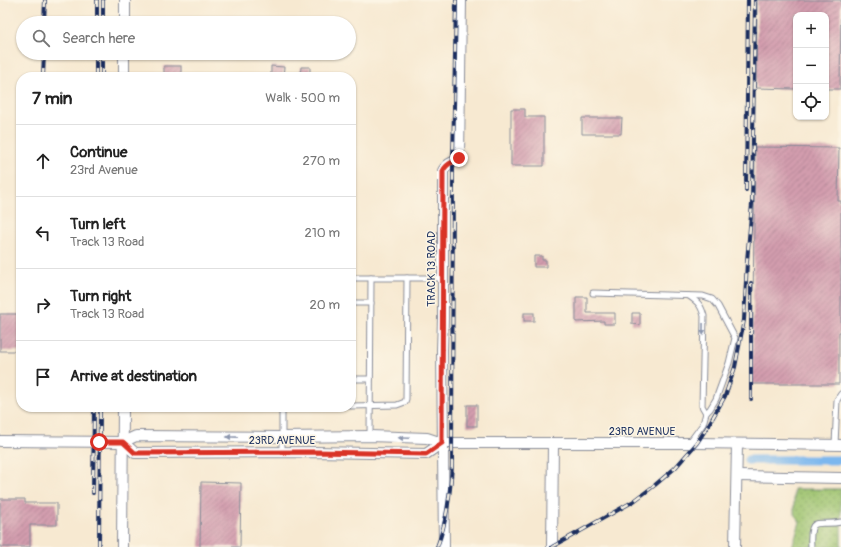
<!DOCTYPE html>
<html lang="en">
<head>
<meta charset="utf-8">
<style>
	body { margin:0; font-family:Pangolin,sans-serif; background:#f2f2f2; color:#222 }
	.controls { position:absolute; right:12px; top:12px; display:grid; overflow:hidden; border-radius:8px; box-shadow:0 1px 3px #0004 }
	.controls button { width:36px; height:36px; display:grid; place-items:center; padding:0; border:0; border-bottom:1px solid #e0e0e0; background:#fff; color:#222; font:20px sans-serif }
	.stop { position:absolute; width:12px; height:12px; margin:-9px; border:3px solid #d93025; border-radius:50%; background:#fff }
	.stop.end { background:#d93025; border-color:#fff; box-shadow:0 1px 4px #0008 }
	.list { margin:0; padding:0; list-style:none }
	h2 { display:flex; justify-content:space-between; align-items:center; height:52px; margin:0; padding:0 16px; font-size:17px }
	h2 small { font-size:13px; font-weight:400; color:#767676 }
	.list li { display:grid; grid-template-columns:26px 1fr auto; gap:12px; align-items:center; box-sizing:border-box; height:72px; padding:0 16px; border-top:1px solid #e0e0e0 }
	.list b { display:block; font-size:15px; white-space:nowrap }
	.list p { margin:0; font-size:13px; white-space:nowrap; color:#767676 }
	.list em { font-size:13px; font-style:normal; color:#767676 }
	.icon { flex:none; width:22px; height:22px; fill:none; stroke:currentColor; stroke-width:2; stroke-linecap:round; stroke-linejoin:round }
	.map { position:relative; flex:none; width:841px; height:547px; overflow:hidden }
	.search { position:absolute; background:#fff; box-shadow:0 1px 3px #0004; left:16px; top:16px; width:340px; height:44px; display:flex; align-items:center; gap:10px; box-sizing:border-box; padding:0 14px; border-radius:22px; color:#767676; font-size:15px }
	.panel { position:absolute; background:#fff; box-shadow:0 1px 3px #0004; left:16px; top:72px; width:340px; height:340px; border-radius:16px }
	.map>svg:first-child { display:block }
</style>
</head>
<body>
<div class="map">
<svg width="841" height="547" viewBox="0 0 841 547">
	<defs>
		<pattern id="grass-dots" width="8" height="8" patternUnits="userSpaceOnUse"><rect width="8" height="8" fill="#9dc36e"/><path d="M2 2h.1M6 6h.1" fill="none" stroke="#7f9f5e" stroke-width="1.8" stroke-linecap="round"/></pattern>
		<pattern id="building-hatch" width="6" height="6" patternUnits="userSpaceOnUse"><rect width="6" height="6" fill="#d39dae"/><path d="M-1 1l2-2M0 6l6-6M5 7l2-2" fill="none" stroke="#aa8091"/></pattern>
	</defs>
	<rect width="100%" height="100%" fill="#fcf5e5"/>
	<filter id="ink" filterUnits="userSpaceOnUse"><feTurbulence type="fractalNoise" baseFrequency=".025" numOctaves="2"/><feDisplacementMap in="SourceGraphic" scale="8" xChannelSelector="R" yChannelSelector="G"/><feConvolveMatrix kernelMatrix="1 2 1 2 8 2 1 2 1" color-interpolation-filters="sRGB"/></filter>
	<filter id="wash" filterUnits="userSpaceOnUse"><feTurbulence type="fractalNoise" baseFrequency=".012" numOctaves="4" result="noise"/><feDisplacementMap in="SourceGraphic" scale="16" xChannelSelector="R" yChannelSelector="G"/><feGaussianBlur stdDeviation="0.9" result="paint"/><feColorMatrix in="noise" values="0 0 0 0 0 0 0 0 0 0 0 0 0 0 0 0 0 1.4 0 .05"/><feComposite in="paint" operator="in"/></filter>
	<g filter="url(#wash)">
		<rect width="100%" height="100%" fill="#f7e9d1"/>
		<path fill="url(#grass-dots)" stroke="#5c7966" d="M 794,489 L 841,489 L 841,547 L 792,547 L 800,522 L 794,514 Z"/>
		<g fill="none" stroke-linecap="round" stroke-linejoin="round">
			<path stroke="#7cb7ee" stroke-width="9" d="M 748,460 L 841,460"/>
		</g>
		<g id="blocks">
			<g fill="url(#building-hatch)">
				<path d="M 757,0 L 841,0 L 840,89 L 826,89 L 826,15 L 796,15 L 796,89 L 756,88 Z"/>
				<rect x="164" y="66" width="17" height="11"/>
				<path d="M 271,66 L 284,67 L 283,77 L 271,77 Z"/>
				<path d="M 301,67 L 310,67 L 310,77 L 300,77 Z"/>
				<path d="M 511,109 L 525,109 L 525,117 L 544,117 L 544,166 L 511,166 Z"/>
				<path d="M 582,118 L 622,118 L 621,134 L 582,134 Z"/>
				<path d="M 755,147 L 839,148 L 838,201 L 841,201 L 841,332 L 839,332 L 839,384 L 752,384 Z"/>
				<path d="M 534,256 L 542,256 L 542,260 L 546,260 L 546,267 L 534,267 Z"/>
				<path d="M 576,297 L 587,297 L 587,313 L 615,313 L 615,324 L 604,324 L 604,321 L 576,322 Z"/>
				<rect x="524" y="313" width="10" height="8"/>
				<path d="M 632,313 L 640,313 L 640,325 L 632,324 Z"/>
				<rect x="0" y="314" width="21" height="37"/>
				<rect x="467" y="405" width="10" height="21"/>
				<path d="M 201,482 L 241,483 L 240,547 L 200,547 Z"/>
				<path d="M 0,499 L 25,499 L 25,503 L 57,503 L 57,525 L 30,525 L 30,547 L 0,547 Z"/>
			</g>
		</g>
	</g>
	<g filter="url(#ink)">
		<use href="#blocks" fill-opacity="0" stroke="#898c98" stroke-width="1"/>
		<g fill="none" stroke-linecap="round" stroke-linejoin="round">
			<g stroke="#898c98" stroke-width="7">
				<g id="lane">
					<path d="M 351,278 L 443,278"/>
					<path d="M 593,293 L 703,296 L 712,299 L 718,306 L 735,338 L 729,363 L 716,399 L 710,409 L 706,413 L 703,424 L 689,443"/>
					<path d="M 689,296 C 698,302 701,305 704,316 L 702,406 L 706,413"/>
					<path d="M 351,303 L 371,303"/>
					<path d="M 351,379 L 370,379"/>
					<path d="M 351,406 L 397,405 L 405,402 L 406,399 L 407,278"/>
					<path d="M 370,436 L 371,278"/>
					<path d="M 835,445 L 837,400 L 841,394"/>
					<path d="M 282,452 L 282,407"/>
					<path d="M 811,547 C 809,513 818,527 841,522"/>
				</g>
			</g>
			<g stroke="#898c98" stroke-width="12">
				<g id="street">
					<path d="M 125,23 L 125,0"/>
					<path d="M 124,77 L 124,53"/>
					<path d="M 0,441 L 123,442 L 136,436 L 282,437 L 370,436 L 427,438 L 442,443 L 697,443 L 841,445"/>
					<path d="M 123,442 L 135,453 L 315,452 L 426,454 L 442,443"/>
					<path d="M 737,476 L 841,478"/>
					<path d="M 122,547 L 123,407"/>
					<path d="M 444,547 L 442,350 L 443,318 L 443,171 C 448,161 453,164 459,158 L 461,0"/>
					<path d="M 552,547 L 553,443"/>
					<path d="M 735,547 L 737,444"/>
				</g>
			</g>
			<use href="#lane" stroke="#fff" stroke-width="5"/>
			<use href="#street" stroke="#fff" stroke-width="10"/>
			<g stroke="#1b2f5e" stroke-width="4">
				<g id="rail">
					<path d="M 44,23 L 45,0"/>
					<path d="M 97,23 L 97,0"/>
					<path d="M 103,23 L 103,0"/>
					<path d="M 43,77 L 44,53"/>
					<path d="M 96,77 L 96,53"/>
					<path d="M 102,77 L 102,53"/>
					<path d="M 746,190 L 748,0"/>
					<path d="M 751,399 L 751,283"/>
					<path d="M 93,493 L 94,407"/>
					<path d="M 99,547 L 100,407"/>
					<path d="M 437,547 C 447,521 450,494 452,466 L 453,162 L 456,0"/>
					<path d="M 552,547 L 634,501 L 655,485 L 675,468 L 697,443 L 708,426 L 725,396 L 735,367 L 744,320 L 747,261 L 752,204 L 755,0"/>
				</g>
			</g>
			<use href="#rail" stroke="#fcf5e5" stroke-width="2.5" stroke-dasharray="8" stroke-linecap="butt"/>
		</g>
		<defs><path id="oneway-solid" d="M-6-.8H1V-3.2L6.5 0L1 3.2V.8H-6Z"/></defs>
		<g fill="#8d97ae">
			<use href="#oneway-solid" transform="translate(703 329) rotate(91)"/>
			<use href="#oneway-solid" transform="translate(232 437) rotate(-179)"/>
			<use href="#oneway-solid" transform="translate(404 438) rotate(-178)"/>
		</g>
	</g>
	<g fill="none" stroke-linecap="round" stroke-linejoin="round" filter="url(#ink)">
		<path stroke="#d93025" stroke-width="5" d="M 99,442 L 123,442 L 135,453 L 315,452 L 426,454 L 442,443 C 442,352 443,262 443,171 C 448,161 453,164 459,158"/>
	</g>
	<g text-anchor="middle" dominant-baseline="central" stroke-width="3" stroke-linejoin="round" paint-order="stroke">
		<g font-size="11" fill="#1b2f5e" stroke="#fcf5e5">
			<text transform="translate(431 269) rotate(-90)">TRACK 13 ROAD</text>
			<text x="642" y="431">23RD AVENUE</text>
			<text x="282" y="440">23RD AVENUE</text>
		</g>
	</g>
</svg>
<div class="controls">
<button>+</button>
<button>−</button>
<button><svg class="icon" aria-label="locate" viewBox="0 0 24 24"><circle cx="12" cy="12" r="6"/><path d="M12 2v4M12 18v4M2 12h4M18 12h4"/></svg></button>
</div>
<div class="stop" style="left:99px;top:442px"></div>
<div class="stop end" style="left:459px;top:158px"></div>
<div class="search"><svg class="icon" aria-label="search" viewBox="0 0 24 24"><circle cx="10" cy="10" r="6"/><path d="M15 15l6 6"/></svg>Search here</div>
<section class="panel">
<h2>7 min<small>Walk · 500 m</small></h2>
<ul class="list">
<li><svg class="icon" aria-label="ahead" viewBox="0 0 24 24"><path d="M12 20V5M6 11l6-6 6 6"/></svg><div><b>Continue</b><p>23rd Avenue</p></div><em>270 m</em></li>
<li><svg class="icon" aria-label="left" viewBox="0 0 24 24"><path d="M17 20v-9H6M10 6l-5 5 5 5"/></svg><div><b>Turn left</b><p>Track 13 Road</p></div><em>210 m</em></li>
<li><svg class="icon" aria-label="right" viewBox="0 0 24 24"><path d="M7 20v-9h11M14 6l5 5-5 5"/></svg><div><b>Turn right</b><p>Track 13 Road</p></div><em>20 m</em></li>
<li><svg class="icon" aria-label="arrive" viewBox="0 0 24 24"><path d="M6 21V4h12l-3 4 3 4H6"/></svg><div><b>Arrive at destination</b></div></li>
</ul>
</section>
</div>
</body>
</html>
